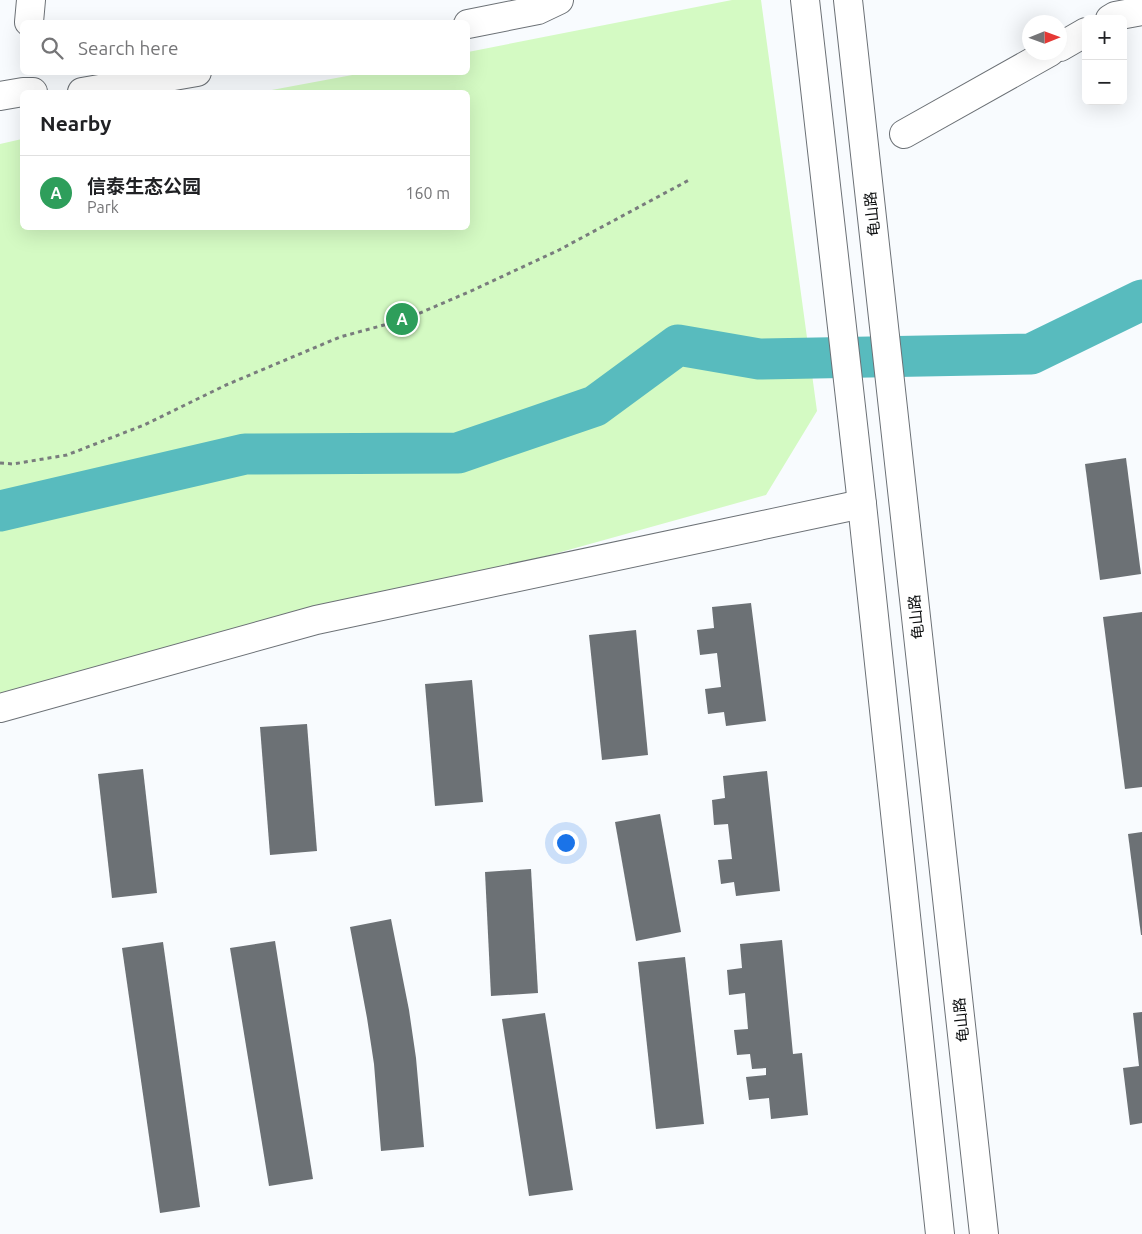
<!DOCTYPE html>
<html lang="en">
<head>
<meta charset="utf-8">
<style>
	body { margin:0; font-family:Ubuntu,"Noto Sans SC",sans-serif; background:#f6f6f6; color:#202124 }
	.controls { position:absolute; right:15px; top:15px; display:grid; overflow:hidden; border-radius:8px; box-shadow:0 5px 20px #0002 }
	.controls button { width:45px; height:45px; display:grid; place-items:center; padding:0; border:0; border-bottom:1px solid #e0e0e0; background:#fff; color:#202124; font:25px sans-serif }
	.compass { position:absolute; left:1022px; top:15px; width:45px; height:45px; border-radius:50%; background:#fff; box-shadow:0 5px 20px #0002; rotate:89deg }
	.you { position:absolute; left:565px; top:842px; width:18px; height:18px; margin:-12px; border:4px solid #fff; border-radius:50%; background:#1a73e8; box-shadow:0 0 0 8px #1a73e833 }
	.badge { display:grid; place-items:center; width:32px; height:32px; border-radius:50%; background:#0175bf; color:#fff; font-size:16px; font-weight:700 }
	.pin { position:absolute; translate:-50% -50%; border:2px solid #fff; box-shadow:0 1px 5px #0006 }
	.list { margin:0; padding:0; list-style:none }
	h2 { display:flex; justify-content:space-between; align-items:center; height:65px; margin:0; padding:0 20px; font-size:21px }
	h2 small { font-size:16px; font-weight:400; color:#757577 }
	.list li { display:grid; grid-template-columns:32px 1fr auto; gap:15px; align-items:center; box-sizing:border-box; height:75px; padding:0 20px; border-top:1px solid #e0e0e0 }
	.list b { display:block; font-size:19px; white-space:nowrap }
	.list p { margin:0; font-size:16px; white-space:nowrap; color:#757577 }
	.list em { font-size:16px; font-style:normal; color:#757577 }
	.icon { flex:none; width:28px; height:28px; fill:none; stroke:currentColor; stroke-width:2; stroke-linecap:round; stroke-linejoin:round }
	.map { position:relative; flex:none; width:1142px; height:1234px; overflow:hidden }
	.search { position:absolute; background:#fff; box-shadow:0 5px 20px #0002; left:20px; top:20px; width:450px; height:55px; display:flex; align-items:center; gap:12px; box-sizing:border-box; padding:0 18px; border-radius:8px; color:#757577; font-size:19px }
	.panel { position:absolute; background:#fff; box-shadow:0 5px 20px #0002; left:20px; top:90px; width:450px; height:140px; border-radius:8px }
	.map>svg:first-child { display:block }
</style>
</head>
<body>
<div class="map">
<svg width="1142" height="1234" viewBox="0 0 1142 1234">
	<rect width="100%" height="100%" fill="#f8fbfe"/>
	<path fill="#d4fac3" d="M 732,0 L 761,0 L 817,411 L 766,495 L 0,708 L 0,144 L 22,139 L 22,228 L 468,228 L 468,92 L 261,92 L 363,73 L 468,72 L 468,52 Z"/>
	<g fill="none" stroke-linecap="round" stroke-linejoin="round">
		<path stroke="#58bbbe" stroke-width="41" d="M 0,511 L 245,454 L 458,453 L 595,406 L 678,345 L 759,359 L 1031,354 L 1142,300"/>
	</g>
	<g fill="#6c7175">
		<path d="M 1126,458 L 1141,574 L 1100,580 L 1085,464 Z"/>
		<path d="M 751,603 L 766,721 L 726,726 L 724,712 L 708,714 L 705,689 L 721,687 L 717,653 L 700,655 L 697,630 L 714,628 L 712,607 Z"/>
		<path d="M 1142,612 L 1142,787 L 1125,789 L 1103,617 Z"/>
		<path d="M 636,630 L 648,755 L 602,760 L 589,635 Z"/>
		<path d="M 472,680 L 483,802 L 435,806 L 425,684 Z"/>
		<path d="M 307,724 L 317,851 L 270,855 L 260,727 Z"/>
		<path d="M 143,769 L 157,893 L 112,898 L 98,774 Z"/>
		<path d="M 767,771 L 780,891 L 736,896 L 734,882 L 721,884 L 718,860 L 732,859 L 728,824 L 714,825 L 712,800 L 725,798 L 723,776 Z"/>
		<path d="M 660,814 L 681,932 L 636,941 L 615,822 Z"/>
		<path d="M 1142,832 L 1142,935 L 1141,935 L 1128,834 Z"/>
		<path d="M 531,869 L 538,993 L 491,996 L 485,872 Z"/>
		<path d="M 391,919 L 409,1010 L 416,1058 L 424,1147 L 381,1151 L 374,1064 L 367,1018 L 350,927 Z"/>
		<path d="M 782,940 L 793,1054 L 802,1053 L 808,1115 L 771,1119 L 769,1098 L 749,1100 L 746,1077 L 766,1075 L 766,1068 L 752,1069 L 750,1054 L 737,1055 L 734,1030 L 748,1029 L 745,993 L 729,995 L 727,970 L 742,968 L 740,944 Z"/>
		<path d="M 275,941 L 313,1179 L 269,1186 L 230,948 Z"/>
		<path d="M 163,942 L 200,1207 L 160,1213 L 122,948 Z"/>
		<path d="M 685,957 L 704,1124 L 656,1129 L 638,962 Z"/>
		<path d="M 1142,1012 L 1142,1123 L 1130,1125 L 1123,1068 L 1139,1066 L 1133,1013 Z"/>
		<path d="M 545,1013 L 573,1190 L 529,1196 L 502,1019 Z"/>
	</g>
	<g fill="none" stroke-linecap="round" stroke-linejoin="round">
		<g stroke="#6c7176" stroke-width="30">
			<g id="minor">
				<path d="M 1110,19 L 1115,16 L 1142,11"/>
				<path d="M 29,22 L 31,0"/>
				<path d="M 468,24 L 538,10 L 559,0"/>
				<path d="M 1060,47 L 1086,32"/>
				<path d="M 82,92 L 197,72"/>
				<path d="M 0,96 L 23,92 L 33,92"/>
				<path d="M 904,134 L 1050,52"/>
				<path d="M 0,708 L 316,620 L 862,504"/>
			</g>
		</g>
		<g stroke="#6c7176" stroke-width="30">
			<g id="major">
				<path d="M 805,0 L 862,504 L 940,1234"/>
				<path d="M 848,0 L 984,1234"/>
			</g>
		</g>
		<path stroke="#797c7d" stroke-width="3" stroke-dasharray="4 4" stroke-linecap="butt" d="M 0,463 L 13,464 L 67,455 L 144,425 L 226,385 L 340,337 L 406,319 L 471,291 L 559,250 L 691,179"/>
		<use href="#minor" stroke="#fff" stroke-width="28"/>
		<use href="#major" stroke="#fff" stroke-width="28"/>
	</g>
	<g text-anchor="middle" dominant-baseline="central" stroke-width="4" stroke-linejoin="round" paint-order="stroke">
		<g font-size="15" fill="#0e1011" stroke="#fff">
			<text transform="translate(872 214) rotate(-96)">龟山路</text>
			<text transform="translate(916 617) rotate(-96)">龟山路</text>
			<text transform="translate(961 1020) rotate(-96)">龟山路</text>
		</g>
	</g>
</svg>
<div class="controls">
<button>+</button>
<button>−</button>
</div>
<svg class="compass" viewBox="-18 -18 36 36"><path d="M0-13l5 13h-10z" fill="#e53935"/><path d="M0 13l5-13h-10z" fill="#757577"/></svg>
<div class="you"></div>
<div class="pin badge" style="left:402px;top:319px;background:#2e9e5b">A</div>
<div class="search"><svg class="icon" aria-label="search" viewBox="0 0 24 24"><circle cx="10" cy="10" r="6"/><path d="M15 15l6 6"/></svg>Search here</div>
<section class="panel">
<h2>Nearby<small></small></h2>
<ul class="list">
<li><span class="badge" style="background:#2e9e5b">A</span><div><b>信泰生态公园</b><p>Park</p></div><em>160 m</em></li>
</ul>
</section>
</div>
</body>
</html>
